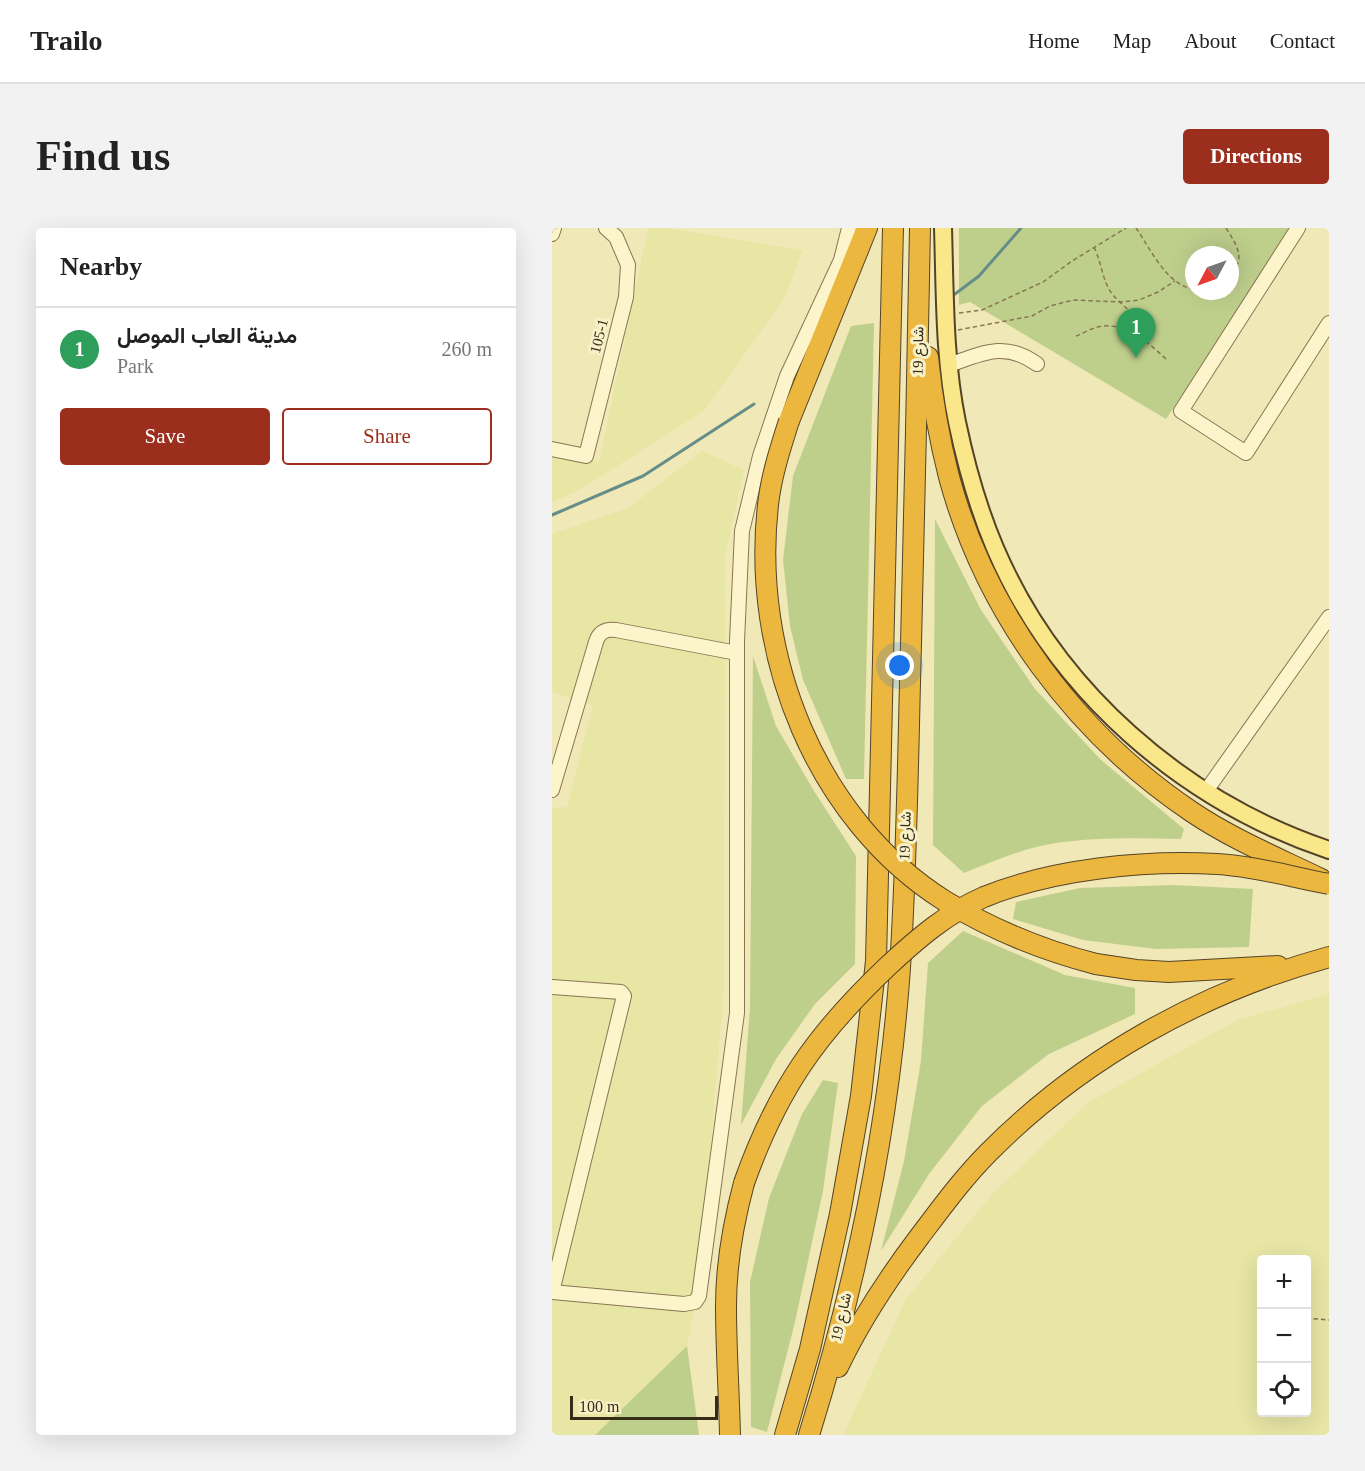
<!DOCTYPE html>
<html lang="en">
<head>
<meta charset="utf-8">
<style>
	body { margin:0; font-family:"Times New Roman",Vazirmatn,serif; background:#f2f2f2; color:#222 }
	.controls { position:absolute; right:18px; bottom:18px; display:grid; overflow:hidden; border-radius:6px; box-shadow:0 6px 24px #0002 }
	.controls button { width:54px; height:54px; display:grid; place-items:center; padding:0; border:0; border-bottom:2px solid #e0e0e0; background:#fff; color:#222; font:30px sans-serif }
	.compass { position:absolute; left:633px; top:18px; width:54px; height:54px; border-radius:50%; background:#fff; box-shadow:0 6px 24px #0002; rotate:229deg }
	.scale { position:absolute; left:18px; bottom:15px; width:148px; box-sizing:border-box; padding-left:6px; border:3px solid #352b19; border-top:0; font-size:16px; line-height:21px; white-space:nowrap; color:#352b19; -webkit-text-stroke:4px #f8f1c8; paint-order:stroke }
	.you { position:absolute; left:348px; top:438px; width:21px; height:21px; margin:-15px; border:4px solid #fff; border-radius:50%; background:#1a73e8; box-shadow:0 0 0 9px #1a73e833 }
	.badge { display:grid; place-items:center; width:39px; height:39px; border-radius:50%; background:#9c2e1d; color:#fff; font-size:20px; font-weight:700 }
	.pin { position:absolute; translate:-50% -50px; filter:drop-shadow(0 2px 3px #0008) }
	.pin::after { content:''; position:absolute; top:32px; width:21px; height:18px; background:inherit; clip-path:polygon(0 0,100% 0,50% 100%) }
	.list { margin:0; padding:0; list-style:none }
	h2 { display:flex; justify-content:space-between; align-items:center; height:78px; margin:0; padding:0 24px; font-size:26px }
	h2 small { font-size:20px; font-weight:400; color:#767676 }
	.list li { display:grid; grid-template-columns:39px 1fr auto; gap:18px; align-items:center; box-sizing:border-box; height:84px; padding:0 24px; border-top:2px solid #e0e0e0 }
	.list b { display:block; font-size:22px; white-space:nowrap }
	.list p { margin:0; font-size:20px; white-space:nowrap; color:#767676 }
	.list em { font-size:20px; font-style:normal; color:#767676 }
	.actions { display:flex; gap:12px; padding:18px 24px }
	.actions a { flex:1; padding:14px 0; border:2px solid #9c2e1d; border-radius:6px; text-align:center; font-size:21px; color:#9c2e1d }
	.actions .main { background:#9c2e1d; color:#fff }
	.icon { flex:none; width:33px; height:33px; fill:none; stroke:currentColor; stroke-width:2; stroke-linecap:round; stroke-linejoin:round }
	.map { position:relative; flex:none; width:777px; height:1207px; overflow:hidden; border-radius:6px }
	header { display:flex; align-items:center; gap:36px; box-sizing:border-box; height:84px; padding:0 30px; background:#fff; border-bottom:2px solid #e0e0e0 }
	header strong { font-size:28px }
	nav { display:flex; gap:33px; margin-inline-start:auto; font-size:21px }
	.intro { display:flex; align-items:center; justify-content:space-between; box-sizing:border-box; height:144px; padding:0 36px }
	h1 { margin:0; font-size:42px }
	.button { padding:15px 27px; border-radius:6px; background:#9c2e1d; color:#fff; font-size:21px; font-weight:700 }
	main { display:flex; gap:36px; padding:0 36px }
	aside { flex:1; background:#fff; border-radius:6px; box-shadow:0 6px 24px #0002 }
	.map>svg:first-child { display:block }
</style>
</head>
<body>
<header>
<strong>Trailo</strong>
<nav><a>Home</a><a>Map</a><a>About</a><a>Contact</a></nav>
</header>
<div class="intro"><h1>Find us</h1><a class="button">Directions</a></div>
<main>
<aside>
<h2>Nearby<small></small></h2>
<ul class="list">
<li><span class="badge" style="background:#2e9e5b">1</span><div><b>مدينة العاب الموصل</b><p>Park</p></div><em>260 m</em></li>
</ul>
<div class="actions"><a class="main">Save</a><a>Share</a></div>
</aside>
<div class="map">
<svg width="777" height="1207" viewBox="0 0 777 1207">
	<rect width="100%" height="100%" fill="#f1e8b8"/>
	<g fill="#e7e6a5" fill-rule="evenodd">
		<path d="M 96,0 L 114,0 L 251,22 L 232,71 L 152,183 L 29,261 L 0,275 L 0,224 L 47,234 Z"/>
		<path d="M 150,223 L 192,242 L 173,329 L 172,760 L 147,1057 L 135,1118 L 43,1207 L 0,1207 L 0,580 L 15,579 L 41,478 L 0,464 L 0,306 L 76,280 Z"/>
		<path d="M 777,766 L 777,1207 L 291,1207 L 354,1071 L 441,965 L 537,874 L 685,792 ZM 710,1032 L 754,1032 L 754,1184 L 710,1184 Z"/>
	</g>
	<g fill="#becf8c" fill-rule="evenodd">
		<path d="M 407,0 L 743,0 L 614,191 L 418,74 L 407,77 ZM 642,27 L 678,27 L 678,63 L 642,63 Z"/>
		<path d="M 322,95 L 312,551 L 294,551 L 251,452 L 238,398 L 231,332 L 241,248 L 299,98 Z"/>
		<path d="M 383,291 L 429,382 L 483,461 L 549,532 L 632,601 L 629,611 C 588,610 545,609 504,615 C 474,619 440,634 412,645 L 381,617 Z"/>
		<path d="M 201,428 L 224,498 L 262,563 L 304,628 L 303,736 L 263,776 L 224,831 L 189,897 L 198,779 Z"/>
		<path d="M 621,657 L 701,661 L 697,719 L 604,721 L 531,712 L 461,691 L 464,674 L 528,660 Z"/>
		<path d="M 411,703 L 513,747 L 583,760 L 583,786 L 497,826 L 430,878 L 377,946 L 329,1023 L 352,933 L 369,833 L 376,735 Z"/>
		<path d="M 271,852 L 286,855 L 271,963 L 243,1094 L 215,1204 L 199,1199 L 198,1054 L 217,970 L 250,886 Z"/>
		<path d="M 135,1118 L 147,1207 L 43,1207 Z"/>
	</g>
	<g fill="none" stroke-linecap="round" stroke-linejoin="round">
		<g stroke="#658e8a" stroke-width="3">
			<path d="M 403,66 L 427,48 L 469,0"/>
			<path d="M 0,287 L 91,248 L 202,176"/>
		</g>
		<g stroke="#887652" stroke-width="16">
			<g id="minor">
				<path d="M 746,0 L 629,183 L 694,225 L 777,95"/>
				<path d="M 0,6 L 2,0"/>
				<path d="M 397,137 C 431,125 453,113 485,136"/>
				<path d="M 0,221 L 34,228 L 74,69 L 76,37 L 64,9 L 54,0"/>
				<path d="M 0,562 L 44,414 C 47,404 53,401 64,402 L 185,425"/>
				<path d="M 654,563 L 777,389"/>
				<path d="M 0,759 L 69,764 L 72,768 L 0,1064"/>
				<path d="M 0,1064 L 132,1076 L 143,1074 L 147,1068 L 185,785 L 185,413 L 190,303 L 208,228 L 235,148 L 289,32 L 297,0"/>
			</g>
		</g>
		<g stroke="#554327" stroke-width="20">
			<path id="major" d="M 391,0 C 393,65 392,131 405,194 C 414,237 426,280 443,320 C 504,463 631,573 777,622"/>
		</g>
		<g stroke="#554327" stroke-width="22">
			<g id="highway">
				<path d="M 376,129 C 380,169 387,210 397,249 C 434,386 524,506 640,584 C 680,611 726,630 769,651"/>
				<path d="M 237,193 L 315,0"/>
				<path d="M 544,736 L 584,742 L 617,744 L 726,738"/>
				<path d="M 286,1139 C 308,1093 337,1049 368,1008 C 390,979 411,950 437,924 C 530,830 650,764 777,729"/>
				<path d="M 178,1207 C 177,1164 174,1121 174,1078 C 174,1036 181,996 192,955"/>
				<path d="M 233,1207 L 258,1121 L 288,986 L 309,868 L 324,733 L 341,0"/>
				<path d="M 257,1207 C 304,1056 337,897 348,740 C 355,632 356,524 359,416 C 362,277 366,139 368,0"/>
			</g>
		</g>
		<g stroke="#887652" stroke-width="1.5" stroke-dasharray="4.5 3" stroke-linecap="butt">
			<path d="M 584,0 C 598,20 615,58 642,61"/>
			<path d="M 674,0 C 684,16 695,31 678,47"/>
			<path d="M 542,19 C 549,33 550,50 558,63 C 571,81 593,90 596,114"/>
			<path d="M 407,85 L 430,82 L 491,54 L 520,33 L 574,0"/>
			<path d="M 406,102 L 480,88 L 498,78 L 521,72 L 569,74 L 587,72 L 606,64 L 623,53"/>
			<path d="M 524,108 C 532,105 541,99 551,98 C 576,96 597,115 614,131"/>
			<path d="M 754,1090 L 777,1092"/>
		</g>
		<use href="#minor" stroke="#fcf4cb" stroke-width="14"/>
		<use href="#major" stroke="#fae78a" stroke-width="16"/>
		<use href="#highway" stroke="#ebb73e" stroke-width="20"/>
		<g stroke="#554327" stroke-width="22" stroke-linecap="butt">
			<g id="highway-bridge">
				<path d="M 237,193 C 228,221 219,249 216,277 C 199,426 263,591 393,673 C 441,702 489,722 544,736"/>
				<path d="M 192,955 C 225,862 264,806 336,738 C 365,711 395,685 432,669 C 501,641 591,632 665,636 C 702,638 740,649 777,656"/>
			</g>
		</g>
		<use href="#highway-bridge" stroke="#ebb73e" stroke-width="20"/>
	</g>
	<g text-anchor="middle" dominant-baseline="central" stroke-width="6" stroke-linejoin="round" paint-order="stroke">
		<g font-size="15" fill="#352b19" stroke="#f8f1c8">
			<text transform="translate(47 108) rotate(-76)">105-1</text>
			<text transform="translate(366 123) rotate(-89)">شارع 19</text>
			<text transform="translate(353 608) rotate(-88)">شارع 19</text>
			<text transform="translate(289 1089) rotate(-77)">شارع 19</text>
		</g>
	</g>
</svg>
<div class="controls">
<button>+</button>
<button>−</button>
<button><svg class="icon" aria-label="locate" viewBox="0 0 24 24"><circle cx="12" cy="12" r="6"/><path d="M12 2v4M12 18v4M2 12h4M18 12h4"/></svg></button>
</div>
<svg class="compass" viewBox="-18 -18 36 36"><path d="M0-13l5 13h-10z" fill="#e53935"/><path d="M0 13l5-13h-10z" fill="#767676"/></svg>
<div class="scale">100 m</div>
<div class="you"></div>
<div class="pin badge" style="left:584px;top:130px;background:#2e9e5b">1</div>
</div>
</main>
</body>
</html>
